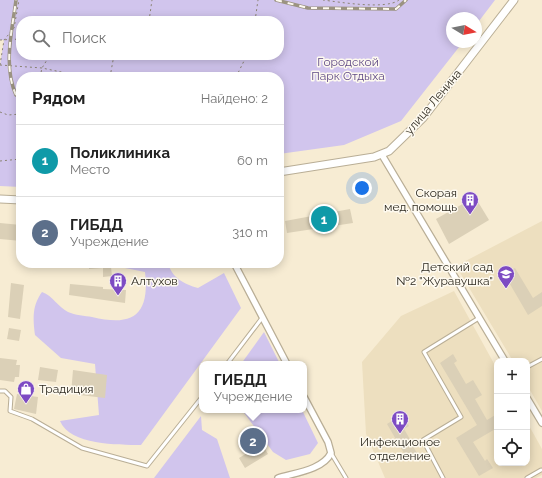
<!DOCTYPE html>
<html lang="ru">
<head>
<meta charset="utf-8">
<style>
	body { margin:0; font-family:Raleway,sans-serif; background:#f6f6f6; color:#222 }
	.controls { position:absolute; right:12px; bottom:12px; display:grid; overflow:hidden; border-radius:8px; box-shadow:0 2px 10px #0003 }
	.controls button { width:36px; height:36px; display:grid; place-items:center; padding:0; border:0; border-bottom:1px solid #e0e0e0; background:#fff; color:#222; font:20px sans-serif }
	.compass { position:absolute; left:446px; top:12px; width:36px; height:36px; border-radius:50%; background:#fff; box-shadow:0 2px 10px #0003; rotate:100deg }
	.you { position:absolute; left:362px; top:188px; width:14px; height:14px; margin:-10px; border:3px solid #fff; border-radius:50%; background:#1a73e8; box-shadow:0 0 0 6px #1a73e833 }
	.badge { display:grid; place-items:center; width:26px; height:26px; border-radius:50%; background:#111827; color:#fff; font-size:13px; font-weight:700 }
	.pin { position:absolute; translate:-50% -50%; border:2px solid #fff; box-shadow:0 1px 4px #0006 }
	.popup { position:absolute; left:199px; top:361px; width:108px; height:52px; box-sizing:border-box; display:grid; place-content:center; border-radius:8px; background:#fff; filter:drop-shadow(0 1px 3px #0005); font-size:13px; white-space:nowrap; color:#767676 }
	.popup b { font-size:15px; color:#222 }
	.popup::after { content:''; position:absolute; left:50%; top:100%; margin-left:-8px; border:8px solid transparent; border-top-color:#fff }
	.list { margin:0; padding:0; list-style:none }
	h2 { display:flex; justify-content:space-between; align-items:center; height:52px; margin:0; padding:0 16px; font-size:17px }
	h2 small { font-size:13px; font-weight:400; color:#767676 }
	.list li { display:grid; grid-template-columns:26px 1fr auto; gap:12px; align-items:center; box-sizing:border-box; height:72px; padding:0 16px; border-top:1px solid #e0e0e0 }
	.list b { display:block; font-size:15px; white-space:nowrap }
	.list p { margin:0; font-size:13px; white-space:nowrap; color:#767676 }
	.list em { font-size:13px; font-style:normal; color:#767676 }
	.icon { flex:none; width:22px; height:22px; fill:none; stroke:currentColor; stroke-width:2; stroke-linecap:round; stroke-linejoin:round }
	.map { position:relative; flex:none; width:542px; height:478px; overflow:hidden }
	.search { position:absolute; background:#fff; box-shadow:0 2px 10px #0003; left:16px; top:16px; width:268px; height:44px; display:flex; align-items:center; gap:10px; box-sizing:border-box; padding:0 14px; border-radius:16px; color:#767676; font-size:15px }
	.panel { position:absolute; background:#fff; box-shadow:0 2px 10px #0003; left:16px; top:72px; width:268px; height:196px; border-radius:16px }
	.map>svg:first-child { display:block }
</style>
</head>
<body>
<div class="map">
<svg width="542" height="478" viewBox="0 0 542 478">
	<rect width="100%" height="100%" fill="#f7ecd3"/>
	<g fill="#eddfbf">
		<path d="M 542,221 L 542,411 L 527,385 L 527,361 L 513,361 L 456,266 Z"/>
		<path d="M 454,291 L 497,369 L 497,463 L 527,463 L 527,422 L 542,449 L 542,475 L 536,478 L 385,478 L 366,434 L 362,362 L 401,316 Z"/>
	</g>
	<g fill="#d1c5ed" fill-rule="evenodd">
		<path d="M 0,0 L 495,0 L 476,25 L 476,18 L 452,18 L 452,42 L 463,42 L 401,121 L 344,145 L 279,154 L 279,77 L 21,77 L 21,187 L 0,186 L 0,65 L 4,40 L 0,40 ZM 21,21 L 279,21 L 279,55 L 21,55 Z"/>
		<path d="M 115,263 L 168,263 C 172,278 184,284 198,288 L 224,273 L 241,308 L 141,445 C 118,445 70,445 60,421 L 99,415 L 95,364 L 61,358 L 35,335 C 33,318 32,306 42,292 C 53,296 58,307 68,312 C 75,315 85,316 92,317 C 133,327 150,315 145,272 L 115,266 Z"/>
		<path d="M 264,332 L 280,364 L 241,364 Z"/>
		<path d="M 242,410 L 302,410 L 318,443 L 310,454 L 286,460 L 273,452 Z"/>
		<path d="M 201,416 L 202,430 L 217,439 L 230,478 L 154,478 Z"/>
	</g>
	<g fill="#dbd0b7">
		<path d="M 475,197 L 489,220 L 449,244 L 436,219 Z"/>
		<path d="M 350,209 L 353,223 L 287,233 L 285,221 Z"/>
		<path d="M 0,223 L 21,225 L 21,241 L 0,239 Z"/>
		<path d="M 89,263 L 115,263 L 115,266 L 111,267 L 112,276 L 103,277 L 103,268 L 89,269 Z"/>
		<path d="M 181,263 L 198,263 L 198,265 L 182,268 Z"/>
		<path d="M 515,268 L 533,298 L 542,292 L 542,306 L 528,315 L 504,274 Z"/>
		<path d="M 11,283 L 24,285 L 20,319 L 8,317 Z"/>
		<path d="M 70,284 L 103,287 L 103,289 L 126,290 L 125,303 L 69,295 Z"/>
		<path d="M 9,328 L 21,330 L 19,341 L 7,339 Z"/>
		<path d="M 453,354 L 457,361 L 454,363 L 466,384 L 473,380 L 482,395 L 475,399 L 487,420 L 497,414 L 497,428 L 473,442 L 485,461 L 487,459 L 493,468 L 479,476 L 456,438 L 477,425 L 440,363 Z"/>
		<path d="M 0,358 L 17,360 L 16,365 L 20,365 L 19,377 L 15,377 L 14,382 L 0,380 Z"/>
		<path d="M 40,367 L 58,370 L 56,382 L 38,380 Z"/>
		<path d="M 73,370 L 107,375 L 105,398 L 71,394 Z"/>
		<path d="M 17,394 L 38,397 L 36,414 L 14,409 Z"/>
		<path d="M 398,417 L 401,422 L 406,420 L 409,426 L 404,429 L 411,441 L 415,439 L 419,446 L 414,448 L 418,455 L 408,460 L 387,424 Z"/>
		<path d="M 251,426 L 268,454 L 245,468 L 239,458 L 252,450 L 241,432 Z"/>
	</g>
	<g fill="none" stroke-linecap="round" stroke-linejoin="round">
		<g stroke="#b9ae96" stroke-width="5">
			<g id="service">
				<path d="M 227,364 L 262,318"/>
				<path d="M 527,367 L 542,359"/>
				<path d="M 0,391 L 5,391 L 11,397 L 10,411 L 32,419 L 82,448 L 147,466 L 202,397"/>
				<path d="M 331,453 L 346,478"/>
				<path d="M 443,478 L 423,440 L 461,417 L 424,352 L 479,318"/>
				<path d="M 527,478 L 541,470"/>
			</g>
		</g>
		<g stroke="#b9ae96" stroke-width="8">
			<g id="minor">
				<path d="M 382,155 L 505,361"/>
				<path d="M 234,263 L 287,364"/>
				<path d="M 527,398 L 542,423"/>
				<path d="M 278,478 C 294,473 323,470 331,453 L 328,442 L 304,397"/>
			</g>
		</g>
		<g stroke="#b9ae96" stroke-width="9">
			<g id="tertiary">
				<path d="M 279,172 L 374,157 L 389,151 L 423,118 L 514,0"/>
				<path d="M 0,199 L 21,200"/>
			</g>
		</g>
		<g stroke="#8b8473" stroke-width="1" stroke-dasharray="2 3" stroke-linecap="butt">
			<path d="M 323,0 C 339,2 386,10 399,0"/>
			<path d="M 149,21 L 152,0"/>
			<path d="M 255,21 L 258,0"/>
			<path d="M 0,40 L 21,39"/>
			<path d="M 0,65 L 42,68 L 85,77"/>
			<path d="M 0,65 L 4,40 L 14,28 L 19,0"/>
			<path d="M 40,77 L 42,68 L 50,55"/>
			<path d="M 110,77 L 114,55"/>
			<path d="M 236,77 L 247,55"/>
			<path d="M 0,112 L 8,115 L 21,114"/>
			<path d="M 0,161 L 21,159"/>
		</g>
		<use href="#service" stroke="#fff" stroke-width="3"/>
		<use href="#minor" stroke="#fff" stroke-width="5.5"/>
		<use href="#tertiary" stroke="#fff" stroke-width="7"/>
		<g stroke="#9b9381" stroke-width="3.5">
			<g id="rail">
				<path d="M 276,0 L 308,8 L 396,9 L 406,0"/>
				<path d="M 16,95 C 3,66 12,31 16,0"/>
			</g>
		</g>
		<use href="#rail" stroke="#fefaf0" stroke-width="2" stroke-dasharray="6" stroke-linecap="butt"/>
	</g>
	<defs>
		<g id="building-pin" transform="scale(0.9)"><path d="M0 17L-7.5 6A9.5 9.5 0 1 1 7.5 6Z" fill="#7d4bc3" stroke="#fefaf0"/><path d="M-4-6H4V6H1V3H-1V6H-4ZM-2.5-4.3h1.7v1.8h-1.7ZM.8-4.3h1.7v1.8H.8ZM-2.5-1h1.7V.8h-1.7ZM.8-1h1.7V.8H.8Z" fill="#fff"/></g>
		<g id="school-pin" transform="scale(0.9)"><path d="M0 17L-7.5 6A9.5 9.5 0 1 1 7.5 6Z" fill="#7d4bc3" stroke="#fefaf0"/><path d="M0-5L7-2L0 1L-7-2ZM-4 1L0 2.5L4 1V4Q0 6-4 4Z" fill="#fff"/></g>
		<g id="shop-pin" transform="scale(0.9)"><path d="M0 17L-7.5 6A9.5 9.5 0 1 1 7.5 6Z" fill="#7d4bc3" stroke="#fefaf0"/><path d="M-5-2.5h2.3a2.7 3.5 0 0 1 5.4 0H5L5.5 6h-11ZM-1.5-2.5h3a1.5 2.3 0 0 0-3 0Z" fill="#fff"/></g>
	</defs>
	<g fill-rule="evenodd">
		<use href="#building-pin" x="470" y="200"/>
		<use href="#school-pin" x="506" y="274"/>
		<use href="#building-pin" x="118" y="281"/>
		<use href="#shop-pin" x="26" y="389"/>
		<use href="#building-pin" x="400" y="419"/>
	</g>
	<g text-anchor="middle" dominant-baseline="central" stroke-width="3" stroke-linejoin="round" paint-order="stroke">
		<g font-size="12" fill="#604a86" stroke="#fefaf0">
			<text x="348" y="62">Городской<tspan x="348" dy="14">Парк Отдыха</tspan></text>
		</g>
		<g font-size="12" fill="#2d291f" stroke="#fefaf0">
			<text transform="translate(433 102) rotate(-50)">улица Ленина</text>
		</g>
		<g font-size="12" fill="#2d291f" stroke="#fefaf0" text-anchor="end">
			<text x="457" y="193">Скорая<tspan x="457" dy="14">мед. помощь</tspan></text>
			<text x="493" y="267">Детский сад<tspan x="493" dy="14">№2 "Журавушка"</tspan></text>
			<text x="131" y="281" text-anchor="start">Алтухов</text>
			<text x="39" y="389" text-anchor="start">Традиция</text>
			<text x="400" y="442" text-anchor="middle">Инфекционое<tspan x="400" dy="14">отделение</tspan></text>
		</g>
	</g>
</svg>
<div class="controls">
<button>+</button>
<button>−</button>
<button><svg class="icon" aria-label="locate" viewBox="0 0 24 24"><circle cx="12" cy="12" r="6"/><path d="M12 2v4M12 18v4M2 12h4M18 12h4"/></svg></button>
</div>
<svg class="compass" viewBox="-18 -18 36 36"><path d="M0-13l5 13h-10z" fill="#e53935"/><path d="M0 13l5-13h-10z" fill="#767676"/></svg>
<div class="you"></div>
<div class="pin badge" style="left:324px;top:219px;background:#0f9aa8">1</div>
<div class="pin badge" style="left:253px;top:441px;background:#5c6f8a">2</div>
<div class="popup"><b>ГИБДД</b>Учреждение</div>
<div class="search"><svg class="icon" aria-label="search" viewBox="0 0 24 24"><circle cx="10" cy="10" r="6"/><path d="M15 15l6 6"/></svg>Поиск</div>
<section class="panel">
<h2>Рядом<small>Найдено: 2</small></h2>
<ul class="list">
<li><span class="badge" style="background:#0f9aa8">1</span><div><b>Поликлиника</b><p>Место</p></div><em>60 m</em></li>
<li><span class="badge" style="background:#5c6f8a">2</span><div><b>ГИБДД</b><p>Учреждение</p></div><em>310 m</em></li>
</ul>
</section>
</div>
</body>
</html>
